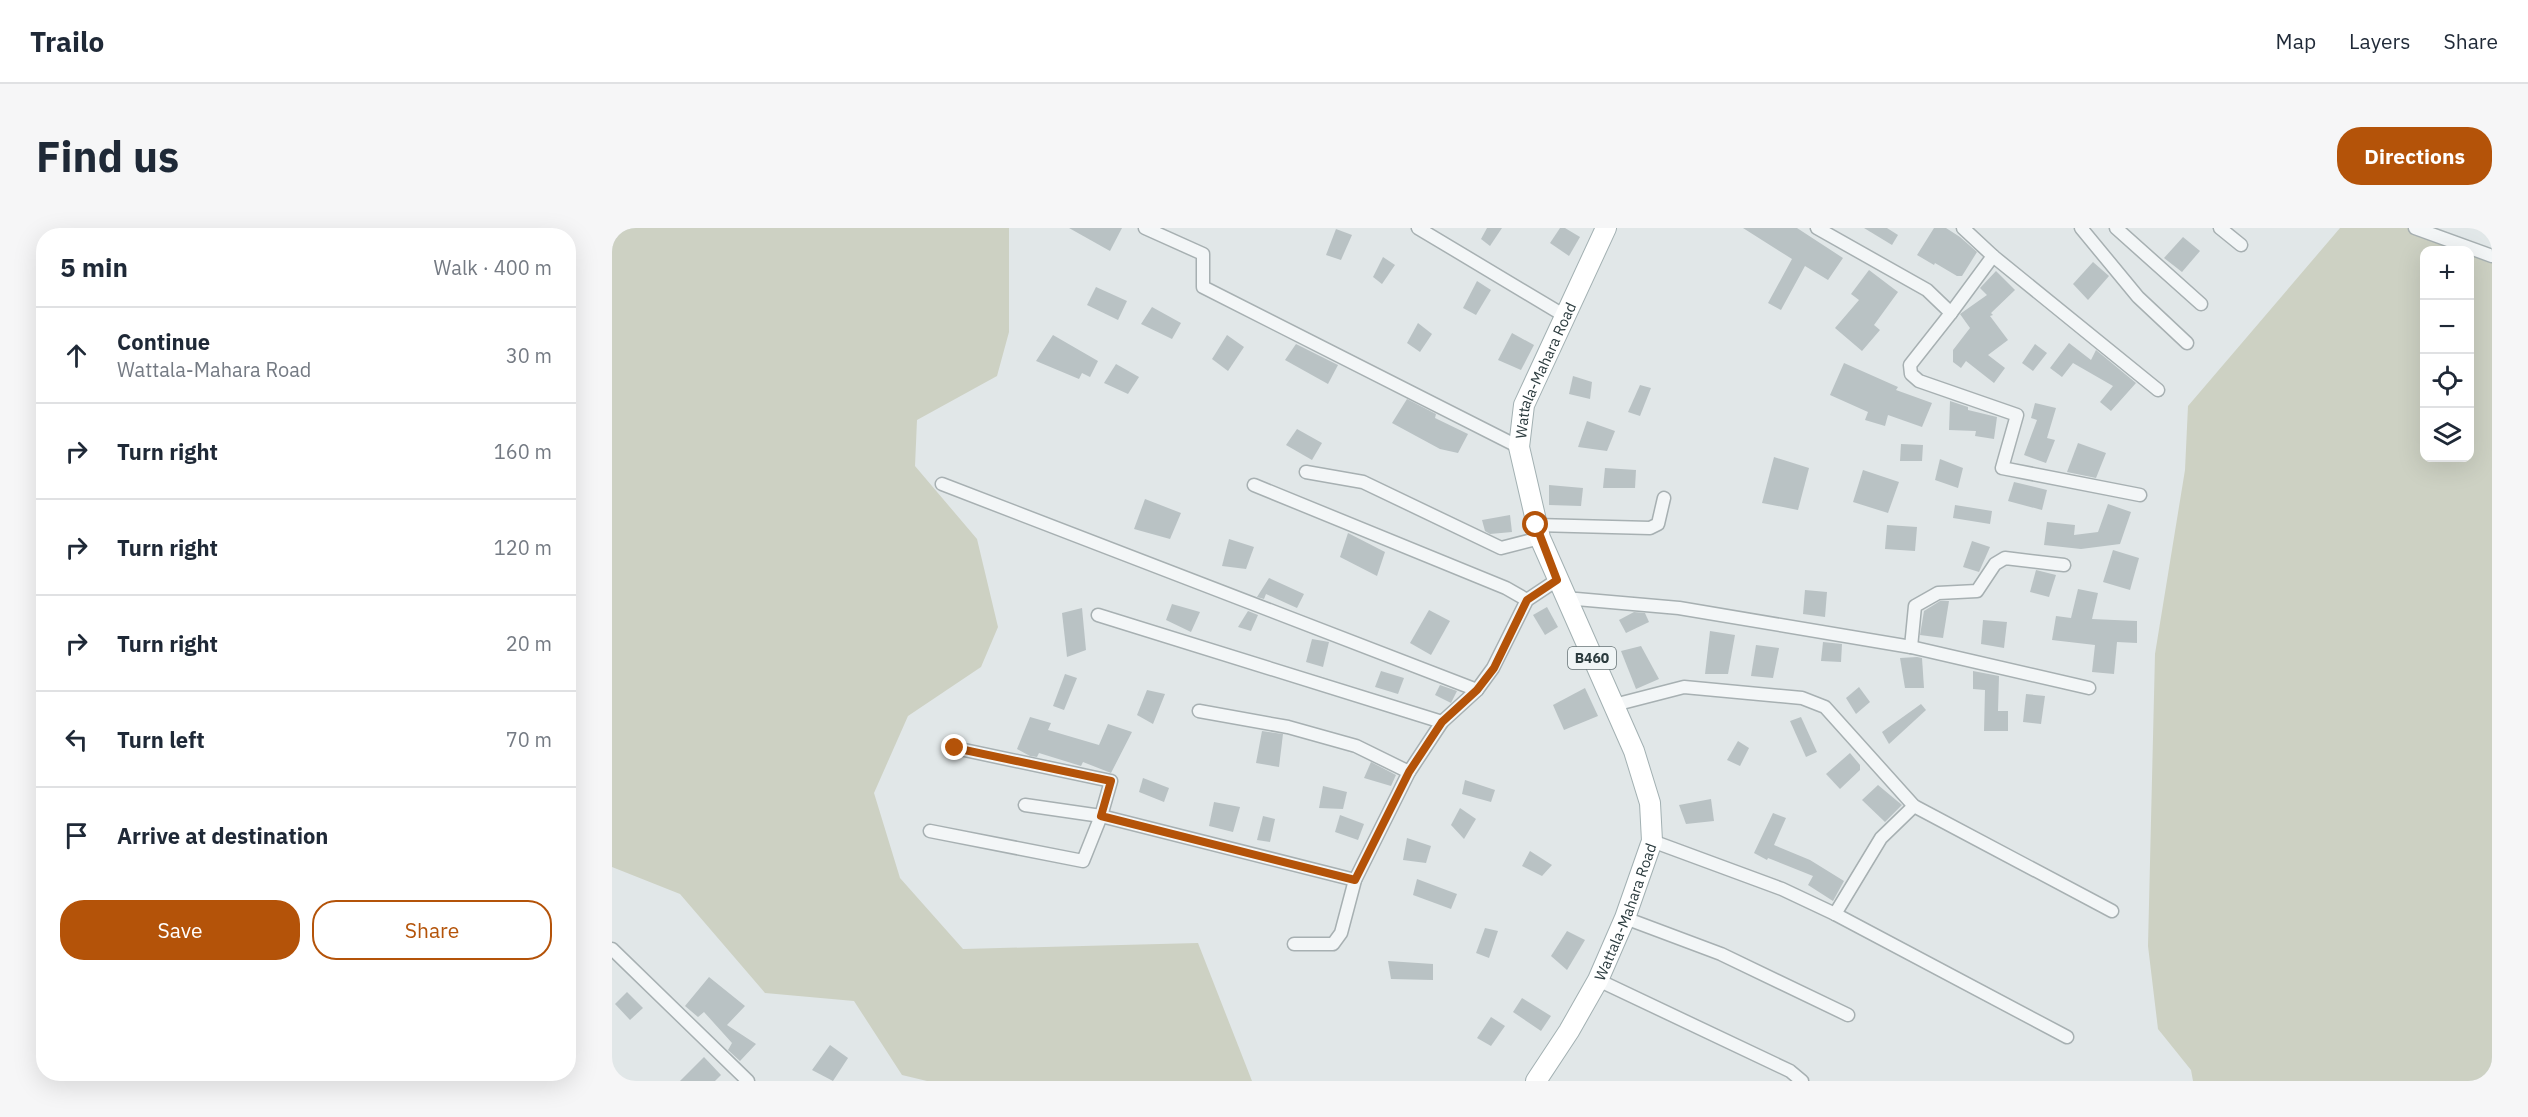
<!DOCTYPE html>
<html lang="en">
<head>
<meta charset="utf-8">
<style>
	body { margin:0; font-family:"IBM Plex Sans",sans-serif; background:#f6f6f7; color:#1f2937 }
	.controls { position:absolute; right:18px; top:18px; display:grid; overflow:hidden; border-radius:12px; box-shadow:0 6px 24px #0002 }
	.controls button { width:54px; height:54px; display:grid; place-items:center; padding:0; border:0; border-bottom:2px solid #e0e1e3; background:#fff; color:#1f2937; font:30px sans-serif }
	.stop { position:absolute; width:18px; height:18px; margin:-14px; border:4px solid #b45309; border-radius:50%; background:#fff }
	.stop.end { background:#b45309; border-color:#fff; box-shadow:0 2px 6px #0008 }
	.list { margin:0; padding:0; list-style:none }
	h2 { display:flex; justify-content:space-between; align-items:center; height:78px; margin:0; padding:0 24px; font-size:26px }
	h2 small { font-size:20px; font-weight:400; color:#747a83 }
	.list li { display:grid; grid-template-columns:39px 1fr auto; gap:18px; align-items:center; box-sizing:border-box; height:96px; padding:0 24px; border-top:2px solid #e0e1e3 }
	.list b { display:block; font-size:22px; white-space:nowrap }
	.list p { margin:0; font-size:20px; white-space:nowrap; color:#747a83 }
	.list em { font-size:20px; font-style:normal; color:#747a83 }
	.actions { display:flex; gap:12px; padding:18px 24px }
	.actions a { flex:1; padding:14px 0; border:2px solid #b45309; border-radius:24px; text-align:center; font-size:21px; color:#b45309 }
	.actions .main { background:#b45309; color:#fff }
	.icon { flex:none; width:33px; height:33px; fill:none; stroke:currentColor; stroke-width:2; stroke-linecap:round; stroke-linejoin:round }
	.map { position:relative; flex:none; width:1880px; height:853px; overflow:hidden; border-radius:24px }
	header { display:flex; align-items:center; gap:36px; box-sizing:border-box; height:84px; padding:0 30px; background:#fff; border-bottom:2px solid #e0e1e3 }
	header strong { font-size:28px }
	nav { display:flex; gap:33px; margin-inline-start:auto; font-size:21px }
	.intro { display:flex; align-items:center; justify-content:space-between; box-sizing:border-box; height:144px; padding:0 36px }
	h1 { margin:0; font-size:42px }
	.button { padding:15px 27px; border-radius:24px; background:#b45309; color:#fff; font-size:21px; font-weight:700 }
	main { display:flex; gap:36px; padding:0 36px }
	aside { flex:1; background:#fff; border-radius:24px; box-shadow:0 6px 24px #0002 }
	.map>svg:first-child { display:block }
</style>
</head>
<body>
<header>
<strong>Trailo</strong>
<nav><a>Map</a><a>Layers</a><a>Share</a></nav>
</header>
<div class="intro"><h1>Find us</h1><a class="button">Directions</a></div>
<main>
<aside>
<h2>5 min<small>Walk · 400 m</small></h2>
<ul class="list">
<li><svg class="icon" aria-label="ahead" viewBox="0 0 24 24"><path d="M12 20V5M6 11l6-6 6 6"/></svg><div><b>Continue</b><p>Wattala-Mahara Road</p></div><em>30 m</em></li>
<li><svg class="icon" aria-label="right" viewBox="0 0 24 24"><path d="M7 20v-9h11M14 6l5 5-5 5"/></svg><div><b>Turn right</b></div><em>160 m</em></li>
<li><svg class="icon" aria-label="right" viewBox="0 0 24 24"><path d="M7 20v-9h11M14 6l5 5-5 5"/></svg><div><b>Turn right</b></div><em>120 m</em></li>
<li><svg class="icon" aria-label="right" viewBox="0 0 24 24"><path d="M7 20v-9h11M14 6l5 5-5 5"/></svg><div><b>Turn right</b></div><em>20 m</em></li>
<li><svg class="icon" aria-label="left" viewBox="0 0 24 24"><path d="M17 20v-9H6M10 6l-5 5 5 5"/></svg><div><b>Turn left</b></div><em>70 m</em></li>
<li><svg class="icon" aria-label="arrive" viewBox="0 0 24 24"><path d="M6 21V4h12l-3 4 3 4H6"/></svg><div><b>Arrive at destination</b></div></li>
</ul>
<div class="actions"><a class="main">Save</a><a>Share</a></div>
</aside>
<div class="map">
<svg width="1880" height="853" viewBox="0 0 1880 853">
	<rect width="100%" height="100%" fill="#e1e7e8"/>
	<g fill="#cdd1c3">
		<path d="M 0,0 L 397,0 L 397,104 L 385,148 L 305,192 L 303,238 L 365,311 L 386,399 L 369,439 L 296,488 L 262,565 L 288,650 L 351,721 L 586,715 L 640,853 L 315,853 L 290,847 L 242,773 L 153,765 L 68,666 L 0,639 Z"/>
		<path d="M 1728,0 L 1795,0 L 1855,22 L 1812,22 L 1812,230 L 1858,230 L 1858,23 L 1880,32 L 1880,853 L 1581,853 L 1579,842 L 1546,801 L 1536,718 L 1543,426 L 1573,242 L 1576,178 Z"/>
	</g>
	<g fill="#b9c2c4">
		<path d="M 457,0 L 510,0 L 498,23 Z"/>
		<path d="M 875,0 L 890,0 L 878,18 L 869,11 Z"/>
		<path d="M 948,0 L 953,0 L 968,9 L 957,28 L 938,15 Z"/>
		<path d="M 1131,0 L 1185,0 L 1231,30 L 1216,52 L 1193,38 L 1169,82 L 1156,75 L 1180,31 Z"/>
		<path d="M 1252,0 L 1275,0 L 1286,7 L 1280,17 Z"/>
		<path d="M 1322,0 L 1334,0 L 1348,9 L 1365,24 L 1350,48 L 1345,48 L 1323,35 L 1322,37 L 1305,27 Z"/>
		<path d="M 724,1 L 740,7 L 729,32 L 714,27 Z"/>
		<path d="M 1571,9 L 1588,23 L 1570,44 L 1552,30 Z"/>
		<path d="M 771,29 L 783,37 L 770,56 L 761,49 Z"/>
		<path d="M 1481,34 L 1497,48 L 1476,72 L 1461,56 Z"/>
		<path d="M 1257,42 L 1286,64 L 1262,97 L 1268,102 L 1250,123 L 1223,100 L 1247,72 L 1239,66 Z"/>
		<path d="M 1384,43 L 1403,62 L 1379,85 L 1381,87 L 1378,88 L 1396,112 L 1376,127 L 1393,140 L 1382,155 L 1354,133 L 1349,140 L 1341,134 L 1341,122 L 1358,100 L 1348,86 L 1375,67 L 1368,60 Z"/>
		<path d="M 865,53 L 879,62 L 864,87 L 851,80 Z"/>
		<path d="M 484,59 L 515,73 L 506,92 L 475,77 Z"/>
		<path d="M 540,79 L 569,95 L 560,111 L 529,96 Z"/>
		<path d="M 806,95 L 820,106 L 808,124 L 795,115 Z"/>
		<path d="M 900,105 L 922,117 L 909,142 L 886,132 Z"/>
		<path d="M 441,107 L 486,133 L 478,149 L 470,145 L 467,151 L 424,133 Z"/>
		<path d="M 615,107 L 632,119 L 616,143 L 600,131 Z"/>
		<path d="M 1457,115 L 1479,132 L 1484,122 L 1524,155 L 1499,183 L 1488,174 L 1501,158 L 1461,135 L 1450,149 L 1438,140 Z"/>
		<path d="M 684,116 L 726,137 L 716,156 L 673,132 Z"/>
		<path d="M 1423,116 L 1435,125 L 1421,143 L 1410,135 Z"/>
		<path d="M 1232,135 L 1286,159 L 1284,162 L 1320,175 L 1310,199 L 1276,187 L 1273,198 L 1253,192 L 1256,184 L 1218,167 Z"/>
		<path d="M 504,136 L 527,149 L 516,166 L 492,155 Z"/>
		<path d="M 961,148 L 980,154 L 978,171 L 957,166 Z"/>
		<path d="M 1028,157 L 1039,160 L 1028,188 L 1016,184 Z"/>
		<path d="M 795,171 L 824,186 L 823,190 L 856,206 L 846,225 L 828,221 L 780,195 Z"/>
		<path d="M 1338,173 L 1356,179 L 1356,182 L 1385,189 L 1382,211 L 1363,208 L 1364,203 L 1337,202 Z"/>
		<path d="M 1423,175 L 1444,180 L 1435,210 L 1443,212 L 1434,235 L 1412,227 L 1425,192 L 1419,190 Z"/>
		<path d="M 975,193 L 1003,203 L 995,223 L 966,219 Z"/>
		<path d="M 685,201 L 710,215 L 700,232 L 674,217 Z"/>
		<path d="M 1466,215 L 1494,225 L 1484,250 L 1455,244 Z"/>
		<path d="M 1289,216 L 1311,217 L 1310,233 L 1288,233 Z"/>
		<path d="M 1162,229 L 1197,240 L 1186,282 L 1150,275 Z"/>
		<path d="M 1328,231 L 1351,240 L 1346,260 L 1323,252 Z"/>
		<path d="M 993,240 L 1024,242 L 1023,260 L 991,260 Z"/>
		<path d="M 1251,242 L 1287,254 L 1276,285 L 1241,274 Z"/>
		<path d="M 1402,254 L 1435,262 L 1430,282 L 1396,273 Z"/>
		<path d="M 937,257 L 971,260 L 969,278 L 937,277 Z"/>
		<path d="M 533,271 L 569,285 L 558,311 L 522,301 Z"/>
		<path d="M 1496,276 L 1519,284 L 1508,316 L 1469,321 L 1432,317 L 1435,294 L 1463,297 L 1462,307 L 1486,304 Z"/>
		<path d="M 1343,277 L 1380,283 L 1378,296 L 1341,290 Z"/>
		<path d="M 898,287 L 900,304 L 878,306 L 873,303 L 870,292 Z"/>
		<path d="M 1275,297 L 1305,299 L 1303,323 L 1273,321 Z"/>
		<path d="M 736,305 L 773,324 L 765,348 L 728,329 Z"/>
		<path d="M 617,311 L 642,319 L 634,341 L 610,338 Z"/>
		<path d="M 1360,313 L 1378,319 L 1367,344 L 1351,339 Z"/>
		<path d="M 1501,322 L 1527,330 L 1518,362 L 1491,354 Z"/>
		<path d="M 1424,342 L 1444,347 L 1437,369 L 1418,364 Z"/>
		<path d="M 657,350 L 692,366 L 685,380 L 654,366 L 652,371 L 645,369 Z"/>
		<path d="M 1466,361 L 1486,365 L 1480,391 L 1525,393 L 1525,415 L 1505,414 L 1502,446 L 1480,444 L 1483,417 L 1440,412 L 1444,388 L 1459,390 Z"/>
		<path d="M 1193,362 L 1215,364 L 1213,389 L 1191,386 Z"/>
		<path d="M 1328,373 L 1337,373 L 1331,410 L 1308,407 L 1312,383 Z"/>
		<path d="M 560,376 L 588,384 L 579,404 L 554,392 Z"/>
		<path d="M 935,379 L 946,399 L 933,407 L 921,387 Z"/>
		<path d="M 470,380 L 474,422 L 455,429 L 450,385 Z"/>
		<path d="M 817,382 L 838,393 L 819,427 L 798,415 Z"/>
		<path d="M 636,383 L 646,387 L 639,403 L 626,399 Z"/>
		<path d="M 1022,384 L 1033,385 L 1037,394 L 1014,405 L 1007,392 Z"/>
		<path d="M 1371,392 L 1395,394 L 1392,420 L 1369,416 Z"/>
		<path d="M 1098,403 L 1123,407 L 1116,446 L 1093,446 Z"/>
		<path d="M 700,411 L 717,414 L 711,439 L 694,434 Z"/>
		<path d="M 1211,414 L 1230,416 L 1229,434 L 1209,433 Z"/>
		<path d="M 1144,417 L 1167,420 L 1161,450 L 1139,448 Z"/>
		<path d="M 1029,418 L 1047,451 L 1024,461 L 1009,423 Z"/>
		<path d="M 1305,429 L 1310,430 L 1312,460 L 1293,460 L 1288,430 Z"/>
		<path d="M 769,443 L 792,450 L 786,466 L 763,459 Z"/>
		<path d="M 1361,443 L 1387,448 L 1386,483 L 1396,483 L 1396,503 L 1372,503 L 1373,462 L 1361,461 Z"/>
		<path d="M 453,446 L 465,450 L 452,482 L 441,478 Z"/>
		<path d="M 828,457 L 845,463 L 839,475 L 823,467 Z"/>
		<path d="M 1247,459 L 1258,474 L 1244,486 L 1234,470 Z"/>
		<path d="M 973,460 L 986,488 L 952,502 L 941,477 Z"/>
		<path d="M 535,462 L 553,466 L 541,496 L 525,487 Z"/>
		<path d="M 1414,466 L 1433,468 L 1429,496 L 1411,494 Z"/>
		<path d="M 1309,476 L 1314,482 L 1277,516 L 1270,504 Z"/>
		<path d="M 418,489 L 439,495 L 436,502 L 487,517 L 496,496 L 520,504 L 499,545 L 471,534 L 469,538 L 427,525 L 425,529 L 418,528 L 405,521 Z"/>
		<path d="M 1189,489 L 1205,524 L 1194,529 L 1178,493 Z"/>
		<path d="M 650,503 L 671,506 L 667,539 L 644,535 Z"/>
		<path d="M 1126,513 L 1137,520 L 1128,538 L 1115,532 Z"/>
		<path d="M 1238,525 L 1248,537 L 1248,542 L 1228,561 L 1214,546 Z"/>
		<path d="M 759,534 L 784,547 L 779,558 L 752,550 Z"/>
		<path d="M 531,550 L 557,560 L 552,574 L 527,564 Z"/>
		<path d="M 853,552 L 883,562 L 879,574 L 850,566 Z"/>
		<path d="M 1266,557 L 1290,577 L 1273,594 L 1250,572 Z"/>
		<path d="M 711,558 L 735,564 L 731,581 L 707,580 Z"/>
		<path d="M 1099,571 L 1102,593 L 1074,596 L 1067,577 Z"/>
		<path d="M 602,574 L 628,579 L 621,604 L 597,598 Z"/>
		<path d="M 848,580 L 864,591 L 852,611 L 839,597 Z"/>
		<path d="M 1161,585 L 1174,590 L 1162,617 L 1198,632 L 1232,653 L 1221,673 L 1196,657 L 1201,648 L 1156,630 L 1155,632 L 1142,625 Z"/>
		<path d="M 728,587 L 752,596 L 746,612 L 723,604 Z"/>
		<path d="M 651,588 L 663,591 L 658,614 L 645,612 Z"/>
		<path d="M 795,610 L 819,618 L 814,635 L 791,632 Z"/>
		<path d="M 918,623 L 940,637 L 930,648 L 910,638 Z"/>
		<path d="M 805,651 L 845,666 L 839,681 L 801,667 Z"/>
		<path d="M 873,700 L 886,703 L 877,730 L 864,725 Z"/>
		<path d="M 955,703 L 973,712 L 955,742 L 939,728 Z"/>
		<path d="M 776,733 L 821,736 L 821,752 L 779,751 Z"/>
		<path d="M 97,749 L 133,778 L 115,797 L 144,816 L 128,833 L 116,822 L 120,815 L 92,784 L 86,789 L 73,778 Z"/>
		<path d="M 15,764 L 31,780 L 18,792 L 3,776 Z"/>
		<path d="M 910,770 L 939,788 L 929,803 L 901,784 Z"/>
		<path d="M 879,789 L 893,798 L 879,818 L 865,810 Z"/>
		<path d="M 218,817 L 236,830 L 221,853 L 200,842 Z"/>
		<path d="M 92,829 L 109,847 L 103,853 L 68,853 Z"/>
	</g>
	<g fill="none" stroke-linecap="round" stroke-linejoin="round">
		<g stroke="#a7b0b2" stroke-width="15">
			<g id="minor">
				<path d="M 533,0 L 591,26 L 591,59 L 907,219"/>
				<path d="M 806,0 L 953,88"/>
				<path d="M 1205,0 L 1315,62 L 1339,85 L 1381,28 L 1546,162"/>
				<path d="M 1351,0 L 1381,28"/>
				<path d="M 1469,0 L 1526,69 L 1575,115"/>
				<path d="M 1504,0 L 1589,76"/>
				<path d="M 1608,0 L 1629,17"/>
				<path d="M 1803,0 L 1880,28"/>
				<path d="M 1339,85 L 1298,137 L 1299,146 L 1307,153 L 1405,187 L 1390,240 L 1528,267"/>
				<path d="M 694,244 L 751,254 L 889,320 L 928,310"/>
				<path d="M 330,256 L 865,462"/>
				<path d="M 642,257 L 894,360 L 915,372"/>
				<path d="M 924,297 L 1038,300 L 1046,296 L 1052,270"/>
				<path d="M 953,370 L 1067,380 L 1299,419 L 1477,460"/>
				<path d="M 486,387 L 830,494"/>
				<path d="M 1299,419 L 1303,378 L 1326,365 L 1365,363 L 1383,336 L 1393,330 L 1452,337"/>
				<path d="M 1002,477 L 1072,459 L 1190,470 L 1213,479 L 1302,578 L 1500,683"/>
				<path d="M 587,483 L 676,499 L 744,518 L 797,544"/>
				<path d="M 413,577 L 489,588 L 743,652"/>
				<path d="M 318,603 L 471,633 L 489,588 L 499,553 L 343,520"/>
				<path d="M 1040,613 L 1170,661 L 1223,686 L 1455,809"/>
				<path d="M 1223,686 L 1269,610 L 1302,578"/>
				<path d="M 1013,690 L 1109,726 L 1236,787"/>
				<path d="M 682,716 L 721,716 L 729,705 L 743,652 L 797,544 L 830,494 L 865,462 L 881,440 L 915,372 L 945,352"/>
				<path d="M 0,721 L 136,853"/>
				<path d="M 986,752 L 1178,843 L 1190,853"/>
			</g>
		</g>
		<g stroke="#a2b0b2" stroke-width="22">
			<g id="primary">
				<path id="s1" d="M 924,853 L 957,803 L 986,752 L 1013,690 L 1040,613 L 1038,575 L 1022,523 L 928,310 L 907,219 L 912,177 L 994,0"/>
			</g>
		</g>
		<use href="#minor" stroke="#f3f6f7" stroke-width="12"/>
		<use href="#primary" stroke="#fff" stroke-width="20"/>
	</g>
	<g fill="none" stroke-linecap="round" stroke-linejoin="round">
		<path stroke="#b45309" stroke-width="8" d="M 343,520 L 499,553 L 489,588 L 743,652 L 797,544 L 830,494 L 865,462 L 882,440 L 915,372 L 945,352 L 924,297"/>
	</g>
	<g text-anchor="middle" dominant-baseline="central" stroke-width="6" stroke-linejoin="round" paint-order="stroke">
		<rect fill="#f0f5f6" stroke="#667375" stroke-width="1.5" x="956" y="419" width="48" height="22" rx="4.5"/>
		<g font-size="14" font-weight="bold" fill="#2b3b3e">
			<text x="980" y="430">B460</text>
		</g>
		<g font-size="15" fill="#2b3b3e" stroke="#f0f5f6">
			<text stroke="none"><textPath href="#s1" startOffset="768">Wattala-Mahara Road</textPath></text>
			<text stroke="none"><textPath href="#s1" startOffset="192">Wattala-Mahara Road</textPath></text>
		</g>
	</g>
</svg>
<div class="controls">
<button>+</button>
<button>−</button>
<button><svg class="icon" aria-label="locate" viewBox="0 0 24 24"><circle cx="12" cy="12" r="6"/><path d="M12 2v4M12 18v4M2 12h4M18 12h4"/></svg></button>
<button><svg class="icon" aria-label="layers" viewBox="0 0 24 24"><path d="M12 4l9 5-9 5-9-5zM3 14l9 5 9-5"/></svg></button>
</div>
<div class="stop" style="left:924px;top:297px"></div>
<div class="stop end" style="left:343px;top:520px"></div>
</div>
</main>
</body>
</html>
